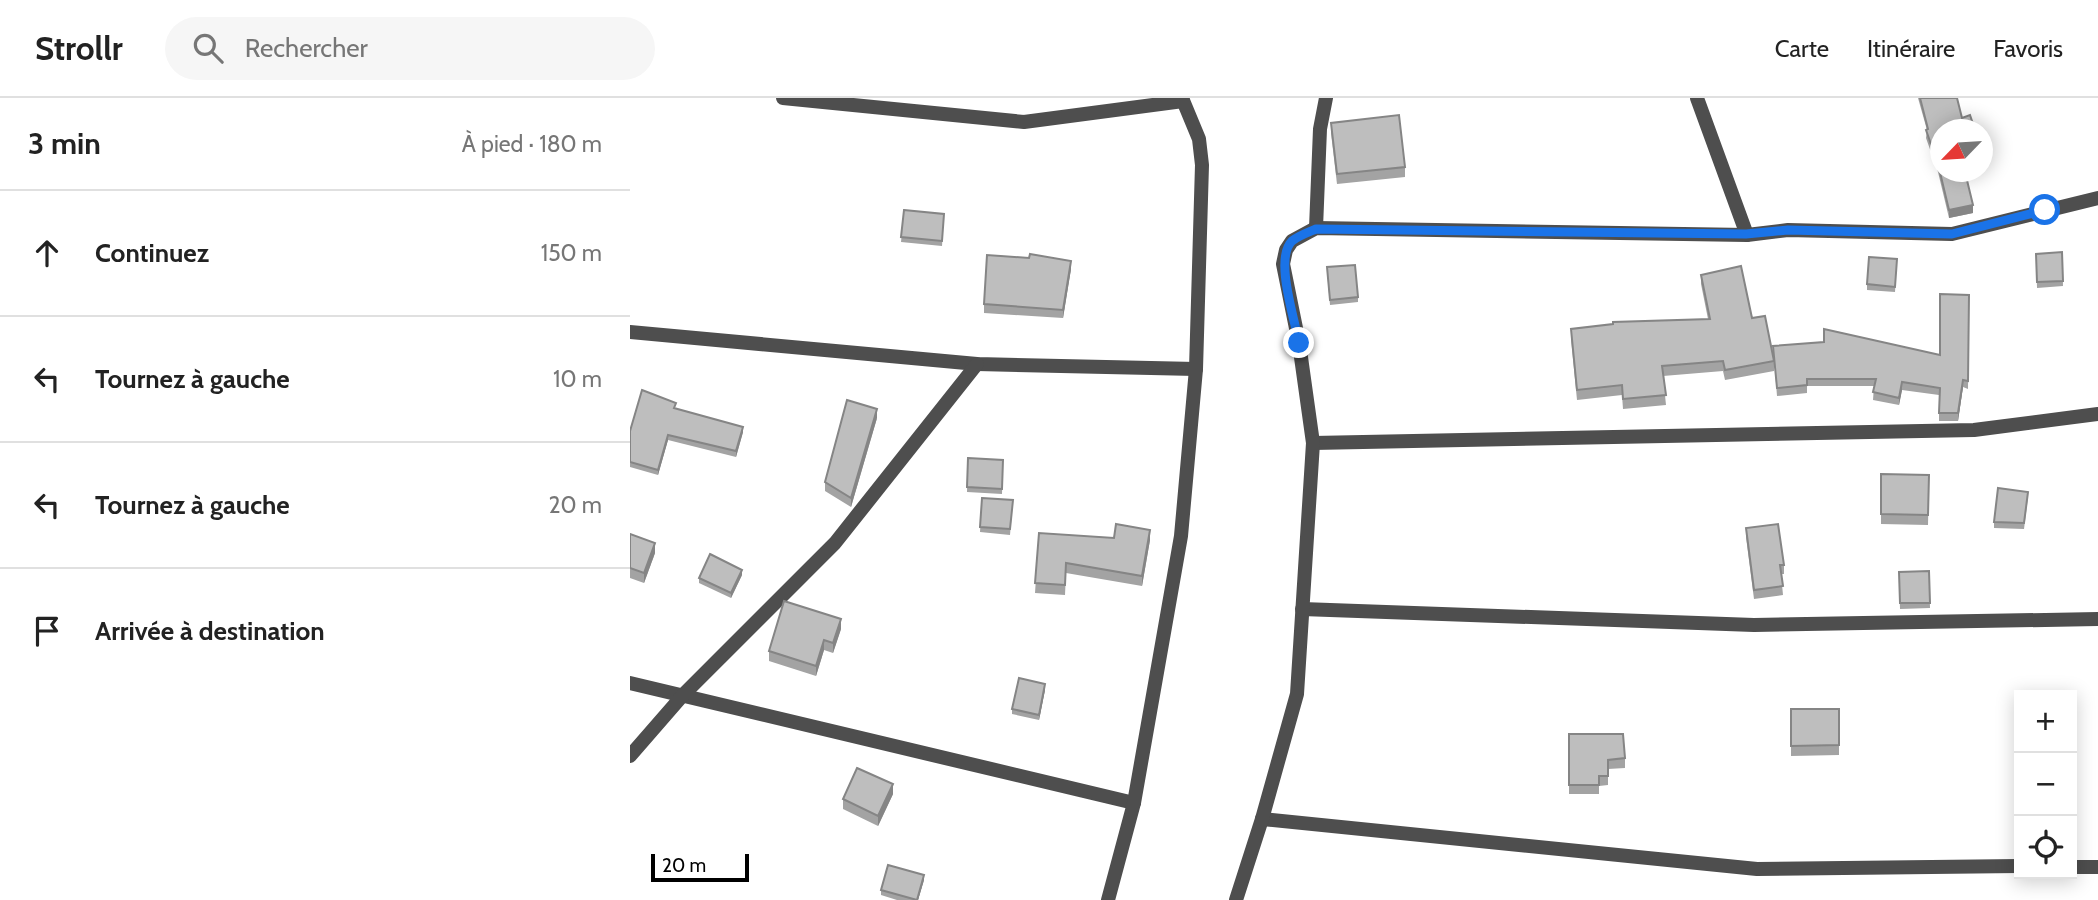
<!DOCTYPE html>
<html lang="fr">
<head>
<meta charset="utf-8">
<style>
	body { margin:0; font-family:Cabin,sans-serif; background:#f6f6f6; color:#222 }
	.controls { position:absolute; right:21px; bottom:21px; display:grid; overflow:hidden; border-radius:0px; box-shadow:0 4px 18px #0003 }
	.controls button { width:63px; height:63px; display:grid; place-items:center; padding:0; border:0; border-bottom:2px solid #e0e0e0; background:#fff; color:#222; font:35px sans-serif }
	.compass { position:absolute; left:1300px; top:21px; width:63px; height:63px; border-radius:50%; background:#fff; box-shadow:0 4px 18px #0003; rotate:245deg }
	.scale { position:absolute; left:21px; bottom:18px; width:98px; box-sizing:border-box; padding-left:7px; border:4px solid #000; border-top:0; font-size:19px; line-height:24px; white-space:nowrap; color:#000; -webkit-text-stroke:5px #fff; paint-order:stroke }
	.stop { position:absolute; width:21px; height:21px; margin:-16px; border:5px solid #1a73e8; border-radius:50%; background:#fff }
	.stop.end { background:#1a73e8; border-color:#fff; box-shadow:0 2px 7px #0008 }
	.list { margin:0; padding:0; list-style:none }
	h2 { display:flex; justify-content:space-between; align-items:center; height:91px; margin:0; padding:0 28px; font-size:30px }
	h2 small { font-size:23px; font-weight:400; color:#767676 }
	.list li { display:grid; grid-template-columns:46px 1fr auto; gap:21px; align-items:center; box-sizing:border-box; height:126px; padding:0 28px; border-top:2px solid #e0e0e0 }
	.list b { display:block; font-size:26px; white-space:nowrap }
	.list em { font-size:23px; font-style:normal; color:#767676 }
	.icon { flex:none; width:38px; height:38px; fill:none; stroke:currentColor; stroke-width:2; stroke-linecap:round; stroke-linejoin:round }
	.map { position:relative; flex:none; width:1468px; height:802px; overflow:hidden }
	header { display:flex; align-items:center; gap:42px; box-sizing:border-box; height:98px; padding:0 35px; background:#fff; border-bottom:2px solid #e0e0e0 }
	header strong { font-size:33px }
	nav { display:flex; gap:38px; margin-inline-start:auto; font-size:24px }
	.search { width:490px; height:63px; background:#f6f6f6; display:flex; align-items:center; gap:18px; box-sizing:border-box; padding:0 24px; border-radius:38px; color:#767676; font-size:26px }
	main { display:flex }
	aside { flex:1; background:#fff }
	.map>svg:first-child { display:block }
</style>
</head>
<body>
<header>
<strong>Strollr</strong>
<div class="search"><svg class="icon" aria-label="search" viewBox="0 0 24 24"><circle cx="10" cy="10" r="6"/><path d="M15 15l6 6"/></svg>Rechercher</div>
<nav><a>Carte</a><a>Itinéraire</a><a>Favoris</a></nav>
</header>
<main>
<aside>
<h2>3 min<small>À pied · 180 m</small></h2>
<ul class="list">
<li><svg class="icon" aria-label="ahead" viewBox="0 0 24 24"><path d="M12 20V5M6 11l6-6 6 6"/></svg><div><b>Continuez</b></div><em>150 m</em></li>
<li><svg class="icon" aria-label="left" viewBox="0 0 24 24"><path d="M17 20v-9H6M10 6l-5 5 5 5"/></svg><div><b>Tournez à gauche</b></div><em>10 m</em></li>
<li><svg class="icon" aria-label="left" viewBox="0 0 24 24"><path d="M17 20v-9H6M10 6l-5 5 5 5"/></svg><div><b>Tournez à gauche</b></div><em>20 m</em></li>
<li><svg class="icon" aria-label="arrive" viewBox="0 0 24 24"><path d="M6 21V4h12l-3 4 3 4H6"/></svg><div><b>Arrivée à destination</b></div></li>
</ul>
</aside>
<div class="map">
<svg width="1468" height="802" viewBox="0 0 1468 802">
	<rect width="100%" height="100%" fill="#fff"/>
	<g fill="none" stroke-linecap="round" stroke-linejoin="round">
		<g stroke="#4e4e4e" stroke-width="14">
			<path d="M 153,0 L 394,24 L 553,3"/>
			<path d="M 1067,0 L 1117,137"/>
			<path d="M 686,130 L 690,31 L 696,0"/>
			<path d="M 0,234 L 347,266 L 566,271"/>
			<path d="M 683,345 L 1344,332 L 1468,316"/>
			<path d="M 672,511 L 1124,527 L 1468,521"/>
			<path d="M 0,585 L 504,705"/>
			<path d="M 0,658 L 53,597 L 205,445 L 347,266"/>
			<path d="M 632,721 L 1127,771 L 1389,768"/>
			<path d="M 1442,769 L 1468,769"/>
			<path d="M 478,802 L 504,705 L 551,438 L 566,271 L 572,67 L 569,41 L 552,0"/>
			<path d="M 606,802 L 632,721 L 667,596 L 683,345 L 669,245 L 653,166 L 656,152 L 662,143 L 686,130 L 1117,137 L 1158,132 L 1322,136 L 1468,100"/>
		</g>
	</g>
	<g fill="#a3a3a3">
		<path d="M 1288,0 L 1327,0 L 1311,32 L 1343,115 L 1319,120 L 1308,74 L 1296,40 L 1297,32 Z"/>
		<path d="M 701,25 L 775,69 L 775,79 L 707,86 L 701,35 Z"/>
		<path d="M 274,112 L 314,116 L 312,148 L 271,144 Z"/>
		<path d="M 1432,154 L 1433,188 L 1407,190 L 1406,156 Z"/>
		<path d="M 1267,161 L 1265,194 L 1237,192 L 1237,186 Z"/>
		<path d="M 441,171 L 433,220 L 354,215 L 354,206 Z"/>
		<path d="M 697,174 L 728,199 L 728,204 L 700,207 Z"/>
		<path d="M 1071,177 L 1122,220 L 1144,263 L 1144,273 L 1095,282 L 1093,273 L 1033,278 L 1036,307 L 993,311 L 992,297 L 947,302 L 941,241 L 941,231 L 1078,221 L 1071,186 Z"/>
		<path d="M 1339,197 L 1338,291 L 1333,289 L 1328,323 L 1309,323 L 1309,297 L 1272,292 L 1269,307 L 1243,302 L 1244,288 L 1177,288 L 1177,295 L 1147,298 L 1143,248 L 1310,257 Z"/>
		<path d="M 46,311 L 113,334 L 106,359 L 38,342 L 28,377 L 0,369 L 0,333 Z"/>
		<path d="M 247,320 L 221,409 L 195,393 L 195,384 Z"/>
		<path d="M 338,360 L 373,362 L 372,396 L 337,394 Z"/>
		<path d="M 1251,376 L 1299,377 L 1298,427 L 1251,426 Z"/>
		<path d="M 1398,399 L 1394,431 L 1364,430 L 1364,424 Z"/>
		<path d="M 352,400 L 383,402 L 380,437 L 350,434 Z"/>
		<path d="M 1116,430 L 1154,467 L 1154,476 L 1151,476 L 1153,497 L 1124,501 L 1116,439 Z"/>
		<path d="M 409,435 L 520,442 L 512,488 L 436,475 L 435,497 L 405,495 Z"/>
		<path d="M 0,436 L 25,455 L 14,485 L 0,480 Z"/>
		<path d="M 1299,473 L 1300,510 L 1270,511 L 1269,474 Z"/>
		<path d="M 112,477 L 101,500 L 69,485 L 69,480 Z"/>
		<path d="M 211,531 L 203,555 L 194,552 L 186,578 L 139,563 L 139,553 Z"/>
		<path d="M 415,592 L 409,622 L 382,616 L 382,611 Z"/>
		<path d="M 1161,611 L 1209,611 L 1209,657 L 1161,658 Z"/>
		<path d="M 939,636 L 995,660 L 995,670 L 978,671 L 978,687 L 969,688 L 969,696 L 939,696 Z"/>
		<path d="M 263,696 L 248,728 L 213,711 L 213,701 Z"/>
		<path d="M 294,782 L 288,802 L 267,802 L 251,797 L 251,792 Z"/>
	</g>
	<g fill="#858585">
		<path d="M 1343,107 L 1343,115 L 1319,120 L 1319,112 Z"/>
		<path d="M 441,163 L 441,171 L 433,220 L 433,212 Z"/>
		<path d="M 1333,282 L 1333,289 L 1328,323 L 1328,315 Z"/>
		<path d="M 1272,284 L 1272,292 L 1269,307 L 1269,300 Z"/>
		<path d="M 247,311 L 247,320 L 221,409 L 221,400 Z"/>
		<path d="M 113,329 L 113,334 L 106,359 L 106,353 Z"/>
		<path d="M 38,337 L 38,342 L 28,377 L 28,372 Z"/>
		<path d="M 520,432 L 520,442 L 512,488 L 512,478 Z"/>
		<path d="M 25,445 L 25,455 L 14,485 L 14,475 Z"/>
		<path d="M 112,472 L 112,477 L 101,500 L 101,495 Z"/>
		<path d="M 211,521 L 211,531 L 203,555 L 203,545 Z"/>
		<path d="M 194,542 L 194,552 L 186,578 L 186,568 Z"/>
		<path d="M 415,586 L 415,592 L 409,622 L 409,617 Z"/>
		<path d="M 263,686 L 263,696 L 248,728 L 248,718 Z"/>
		<path d="M 294,777 L 294,782 L 288,802 L 287,802 Z"/>
	</g>
	<g fill="#bebebe" stroke="#858585" stroke-width="2">
		<path d="M 1290,0 L 1327,0 L 1332,20 L 1340,17 L 1345,32 L 1311,32 L 1311,74 L 1335,74 L 1343,107 L 1319,112 L 1308,66 L 1296,32 L 1298,31 Z"/>
		<path d="M 769,17 L 775,69 L 707,76 L 701,25 Z"/>
		<path d="M 274,112 L 314,116 L 312,143 L 271,139 Z"/>
		<path d="M 1432,154 L 1433,183 L 1407,184 L 1406,156 Z"/>
		<path d="M 400,156 L 441,163 L 433,212 L 354,206 L 357,157 L 399,160 Z"/>
		<path d="M 1239,159 L 1267,161 L 1265,189 L 1237,186 Z"/>
		<path d="M 725,167 L 728,199 L 700,202 L 697,169 Z"/>
		<path d="M 1111,168 L 1122,220 L 1135,218 L 1144,263 L 1095,272 L 1093,263 L 1032,268 L 1036,297 L 993,301 L 992,287 L 947,292 L 941,231 L 983,226 L 983,224 L 1080,221 L 1071,177 Z"/>
		<path d="M 1310,196 L 1339,197 L 1338,283 L 1333,282 L 1328,315 L 1309,315 L 1310,290 L 1272,284 L 1269,300 L 1243,294 L 1246,281 L 1177,281 L 1177,287 L 1147,290 L 1143,248 L 1194,244 L 1194,231 L 1310,257 Z"/>
		<path d="M 12,292 L 46,305 L 44,310 L 113,329 L 106,353 L 38,337 L 28,372 L 0,364 L 0,333 Z"/>
		<path d="M 217,302 L 247,311 L 221,400 L 195,384 Z"/>
		<path d="M 338,360 L 373,362 L 372,391 L 337,389 Z"/>
		<path d="M 1251,376 L 1299,377 L 1298,417 L 1251,416 Z"/>
		<path d="M 1368,390 L 1398,394 L 1394,425 L 1364,424 Z"/>
		<path d="M 352,400 L 383,402 L 380,431 L 350,429 Z"/>
		<path d="M 486,426 L 520,432 L 512,478 L 436,465 L 435,487 L 405,485 L 409,435 L 484,440 Z"/>
		<path d="M 1148,426 L 1154,467 L 1150,467 L 1153,488 L 1124,492 L 1116,430 Z"/>
		<path d="M 0,436 L 25,445 L 14,475 L 0,470 Z"/>
		<path d="M 80,456 L 112,472 L 101,495 L 69,480 Z"/>
		<path d="M 1299,473 L 1300,505 L 1270,505 L 1269,474 Z"/>
		<path d="M 154,503 L 211,521 L 203,545 L 194,542 L 186,568 L 139,553 Z"/>
		<path d="M 389,580 L 415,586 L 409,617 L 382,611 Z"/>
		<path d="M 1161,611 L 1209,611 L 1209,647 L 1161,648 Z"/>
		<path d="M 939,636 L 993,636 L 995,660 L 978,662 L 978,678 L 969,678 L 969,687 L 939,687 Z"/>
		<path d="M 227,670 L 263,686 L 248,718 L 213,701 Z"/>
		<path d="M 258,767 L 294,777 L 287,802 L 251,792 Z"/>
	</g>
	<g fill="none" stroke-linecap="round" stroke-linejoin="round">
		<path stroke="#1a73e8" stroke-width="9" d="M 669,245 C 665,222 644,160 662,143 C 668,138 679,134 686,131 L 1116,136 L 1158,132 L 1322,136 L 1415,112"/>
	</g>
</svg>
<div class="controls">
<button>+</button>
<button>−</button>
<button><svg class="icon" aria-label="locate" viewBox="0 0 24 24"><circle cx="12" cy="12" r="6"/><path d="M12 2v4M12 18v4M2 12h4M18 12h4"/></svg></button>
</div>
<svg class="compass" viewBox="-18 -18 36 36"><path d="M0-13l5 13h-10z" fill="#e53935"/><path d="M0 13l5-13h-10z" fill="#767676"/></svg>
<div class="scale">20 m</div>
<div class="stop" style="left:1415px;top:112px"></div>
<div class="stop end" style="left:669px;top:245px"></div>
</div>
</main>
</body>
</html>
